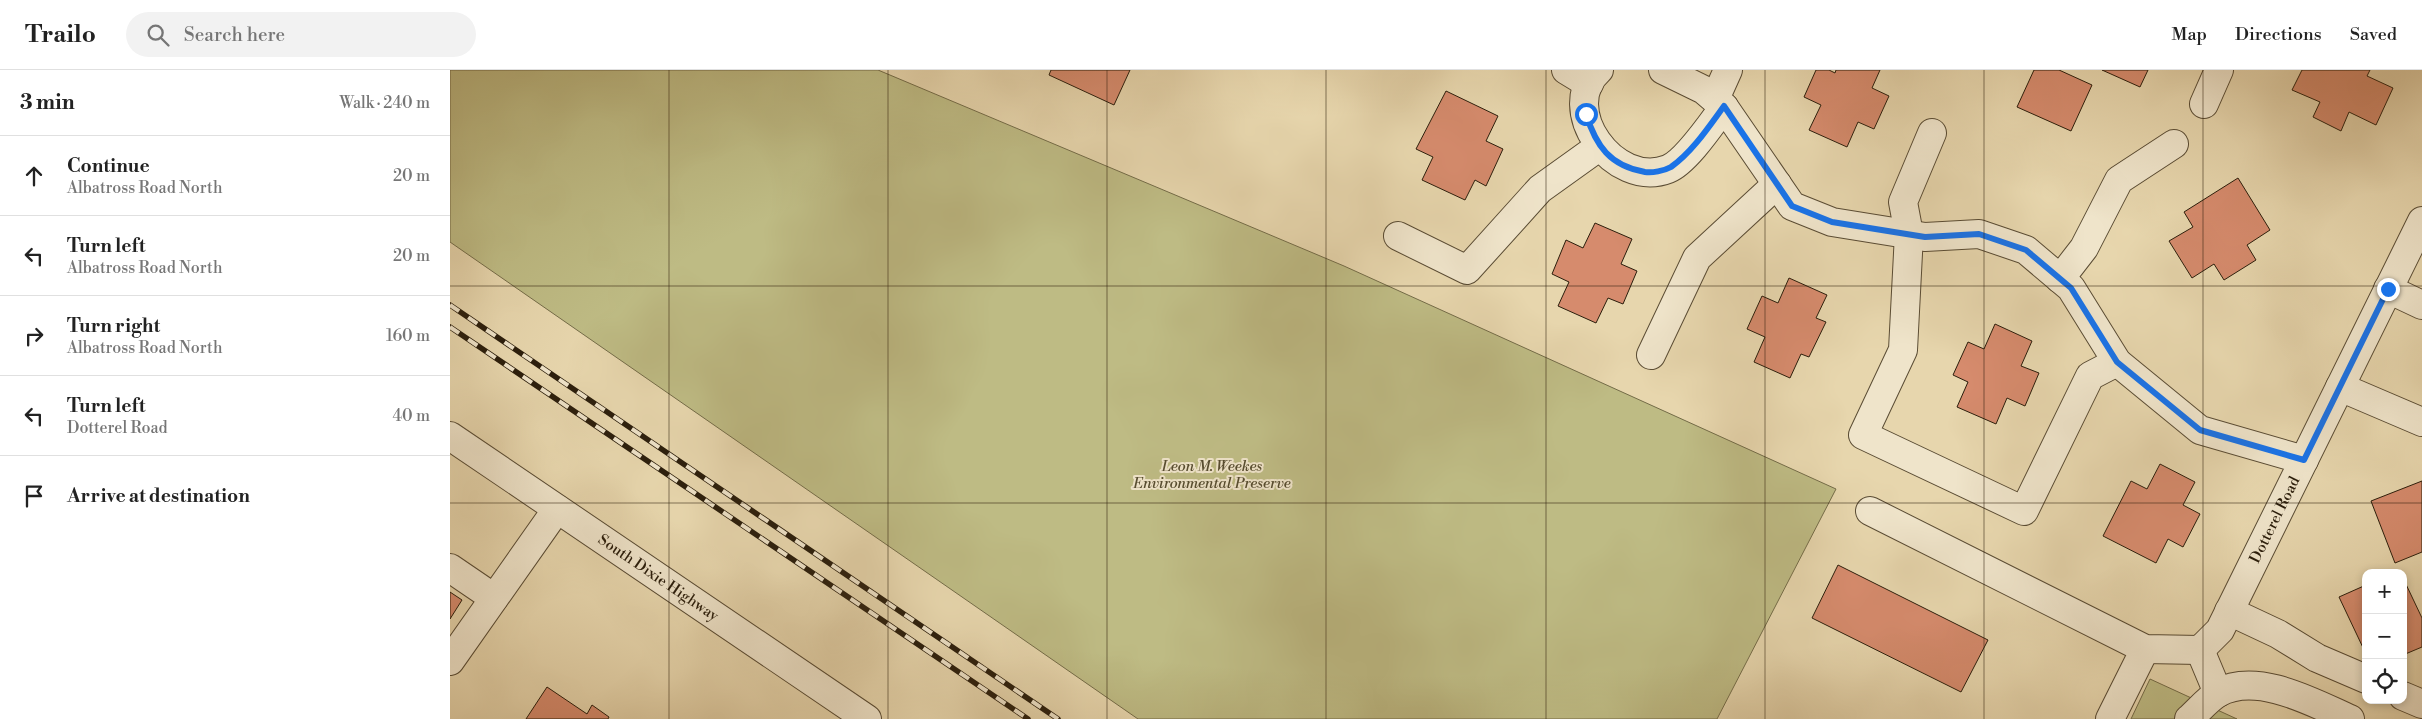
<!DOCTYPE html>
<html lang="en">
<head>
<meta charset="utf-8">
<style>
	body { margin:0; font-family:"Libre Bodoni",serif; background:#f2f2f2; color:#222 }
	.controls { position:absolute; right:15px; bottom:15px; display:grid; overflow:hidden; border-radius:10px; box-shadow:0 2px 8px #0003 }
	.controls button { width:45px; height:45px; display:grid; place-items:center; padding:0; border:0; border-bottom:1px solid #e0e0e0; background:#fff; color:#222; font:25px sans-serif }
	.stop { position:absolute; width:15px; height:15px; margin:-11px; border:4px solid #1a73e8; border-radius:50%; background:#fff }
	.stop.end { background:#1a73e8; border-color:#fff; box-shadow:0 1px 5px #0008 }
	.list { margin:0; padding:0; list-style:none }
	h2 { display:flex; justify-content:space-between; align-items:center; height:65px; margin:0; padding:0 20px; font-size:21px }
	h2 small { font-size:16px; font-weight:400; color:#767676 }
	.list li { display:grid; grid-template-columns:32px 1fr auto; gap:15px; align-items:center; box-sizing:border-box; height:80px; padding:0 20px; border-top:1px solid #e0e0e0 }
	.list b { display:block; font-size:19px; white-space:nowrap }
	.list p { margin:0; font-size:16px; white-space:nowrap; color:#767676 }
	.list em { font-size:16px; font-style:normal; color:#767676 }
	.icon { flex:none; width:28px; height:28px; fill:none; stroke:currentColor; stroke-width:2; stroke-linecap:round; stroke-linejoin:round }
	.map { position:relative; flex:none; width:1972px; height:649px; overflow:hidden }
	header { display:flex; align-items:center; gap:30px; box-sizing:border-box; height:70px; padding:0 25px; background:#fff; border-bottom:1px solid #e0e0e0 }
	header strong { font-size:24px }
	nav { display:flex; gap:28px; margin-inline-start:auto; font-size:18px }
	.search { width:350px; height:45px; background:#f2f2f2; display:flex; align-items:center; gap:12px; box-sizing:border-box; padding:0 18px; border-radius:28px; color:#767676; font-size:19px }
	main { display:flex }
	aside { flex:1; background:#fff }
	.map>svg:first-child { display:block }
</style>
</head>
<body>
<header>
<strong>Trailo</strong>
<div class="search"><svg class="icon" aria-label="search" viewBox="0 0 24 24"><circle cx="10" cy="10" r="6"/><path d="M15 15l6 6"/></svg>Search here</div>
<nav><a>Map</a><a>Directions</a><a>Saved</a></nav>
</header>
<main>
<aside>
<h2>3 min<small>Walk · 240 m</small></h2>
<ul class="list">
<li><svg class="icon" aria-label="ahead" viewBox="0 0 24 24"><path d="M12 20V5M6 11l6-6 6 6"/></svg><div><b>Continue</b><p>Albatross Road North</p></div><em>20 m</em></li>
<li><svg class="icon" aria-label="left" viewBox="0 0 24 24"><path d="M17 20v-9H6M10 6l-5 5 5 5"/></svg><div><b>Turn left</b><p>Albatross Road North</p></div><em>20 m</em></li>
<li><svg class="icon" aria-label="right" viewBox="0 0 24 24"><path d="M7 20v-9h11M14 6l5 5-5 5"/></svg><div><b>Turn right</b><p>Albatross Road North</p></div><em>160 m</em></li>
<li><svg class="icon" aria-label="left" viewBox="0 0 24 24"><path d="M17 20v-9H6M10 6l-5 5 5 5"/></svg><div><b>Turn left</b><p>Dotterel Road</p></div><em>40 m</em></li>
<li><svg class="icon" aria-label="arrive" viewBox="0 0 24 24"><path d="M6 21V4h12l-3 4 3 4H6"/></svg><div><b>Arrive at destination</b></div></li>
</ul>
</aside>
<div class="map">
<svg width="1972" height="649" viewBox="0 0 1972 649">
	<rect width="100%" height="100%" fill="#e7d6ad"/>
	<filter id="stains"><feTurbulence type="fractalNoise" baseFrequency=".004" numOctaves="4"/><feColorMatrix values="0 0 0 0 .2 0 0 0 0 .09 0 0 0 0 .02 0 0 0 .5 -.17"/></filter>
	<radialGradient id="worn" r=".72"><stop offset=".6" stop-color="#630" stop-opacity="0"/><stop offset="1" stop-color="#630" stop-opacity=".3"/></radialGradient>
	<g fill="#bebb84" stroke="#746c48">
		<path d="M 0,0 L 428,0 L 894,196 L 1386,419 L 1267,649 L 688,649 L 0,172 Z"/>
		<path d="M 1700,609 L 1787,649 L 1681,649 Z"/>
	</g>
	<g fill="#d68b6d" stroke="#2b1e0c">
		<path d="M 601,0 L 680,0 L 664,35 L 599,5 Z"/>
		<path d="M 1366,0 L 1379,0 L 1385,3 L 1386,0 L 1430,0 L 1422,18 L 1439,26 L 1424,59 L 1408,52 L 1397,77 L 1359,60 L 1371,35 L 1354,27 Z"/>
		<path d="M 1584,0 L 1609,0 L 1642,15 L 1621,61 L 1567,37 Z"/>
		<path d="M 1652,0 L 1698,0 L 1690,17 Z"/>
		<path d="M 1852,0 L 1920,0 L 1917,6 L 1943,18 L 1926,55 L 1899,42 L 1891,61 L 1863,47 L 1870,32 L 1842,20 Z"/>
		<path d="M 996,21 L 1048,46 L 1036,71 L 1053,79 L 1036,116 L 1025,110 L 1015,130 L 972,110 L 983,87 L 966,79 Z"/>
		<path d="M 1788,108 L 1820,160 L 1797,175 L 1806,190 L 1774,210 L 1764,194 L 1742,208 L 1719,171 L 1743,157 L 1734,142 Z"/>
		<path d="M 1145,153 L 1182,169 L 1171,194 L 1187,201 L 1173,234 L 1158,228 L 1146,253 L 1108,236 L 1119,212 L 1102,204 L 1116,170 L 1133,178 Z"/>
		<path d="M 1339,208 L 1377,225 L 1366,248 L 1376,252 L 1359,287 L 1351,284 L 1340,308 L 1304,292 L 1315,267 L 1297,259 L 1312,226 L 1328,233 Z"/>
		<path d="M 1545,254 L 1582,271 L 1571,296 L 1589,303 L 1575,336 L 1557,328 L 1546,354 L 1507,337 L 1518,312 L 1503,305 L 1518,272 L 1534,279 Z"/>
		<path d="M 1710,394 L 1745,412 L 1733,435 L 1750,444 L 1733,477 L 1718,469 L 1706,493 L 1653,466 L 1681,411 L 1697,419 Z"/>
		<path d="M 1972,411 L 1972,482 L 1945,493 L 1921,431 Z"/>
		<path d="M 1388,495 L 1538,570 L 1511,622 L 1362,548 Z"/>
		<path d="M 1953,508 L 1972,548 L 1972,577 L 1953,585 Z"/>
		<path d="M 1916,515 L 1916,584 L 1889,527 Z"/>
		<path d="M 0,522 L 12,530 L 0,549 Z"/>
		<path d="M 97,617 L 137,644 L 142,635 L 159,647 L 158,649 L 76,649 Z"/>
	</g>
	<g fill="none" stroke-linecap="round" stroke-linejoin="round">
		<g stroke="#5a4c34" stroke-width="30">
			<g id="minor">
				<path d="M 1116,0 L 1139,14"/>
				<path d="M 1149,0 C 1106,38 1164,120 1218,99 C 1236,92 1262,53 1274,37 L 1254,20 L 1213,0"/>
				<path d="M 1265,29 L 1278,0"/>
				<path d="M 1754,34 L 1769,0"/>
				<path d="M 1274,37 L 1342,136 L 1382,152 L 1475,167 L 1529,164 L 1576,180 L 1621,218 L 1667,292 L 1750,360 L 1854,390"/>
				<path d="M 1482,63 L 1453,132 L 1459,164 L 1453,280 L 1413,365 L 1574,441 L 1640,306 L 1667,292"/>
				<path d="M 948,166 L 1017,200 L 1090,119 L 1150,76"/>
				<path d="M 1610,209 L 1634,178 L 1669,110 L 1724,74"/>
				<path d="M 1938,219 L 1972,235"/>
				<path d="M 1201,285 L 1247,188 L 1327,114"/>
				<path d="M 1890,317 L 1972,352"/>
				<path id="s1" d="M 0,366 L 417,649"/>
				<path id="s2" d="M 1420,441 L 1695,579 L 1750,580 L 1770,560 L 1972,151"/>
				<path d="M 0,498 L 44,528"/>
				<path d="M 1779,541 L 1828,564 L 1867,588 L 1916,609"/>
				<path d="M 1750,580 L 1768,623"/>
				<path d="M 0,591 L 107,439"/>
				<path d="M 1953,626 L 1972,634"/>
				<path d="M 1660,649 L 1695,579"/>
				<path d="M 1739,649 C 1748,641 1758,629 1768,623 C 1807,601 1864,633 1900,649"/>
			</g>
		</g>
		<use href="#minor" stroke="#efe4ca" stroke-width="28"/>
		<g stroke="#2b1e0c" stroke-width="5.5">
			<g id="rail">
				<path d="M 0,235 L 608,649"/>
				<path d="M 0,257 L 578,649"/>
			</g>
		</g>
		<use href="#rail" stroke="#efe4ca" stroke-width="4" stroke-dasharray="11" stroke-linecap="butt"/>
	</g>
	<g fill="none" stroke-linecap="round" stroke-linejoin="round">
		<path stroke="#1a73e8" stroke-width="6" d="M 1136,44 C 1146,76 1160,96 1195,102 C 1202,103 1214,101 1221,97 C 1242,82 1258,58 1274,36 L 1342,136 L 1382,152 L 1475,167 L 1529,164 L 1576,180 L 1621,218 L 1667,292 L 1750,360 L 1854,390 L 1938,219"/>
	</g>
	<path fill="none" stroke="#2b1e0c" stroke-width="1" stroke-opacity="0.55" d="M 219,0 L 219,649M 438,0 L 438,649M 657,0 L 657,649M 876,0 L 876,649M 1096,0 L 1096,649M 1315,0 L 1315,649M 1534,0 L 1534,649M 1753,0 L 1753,649M 0,216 L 1972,216M 0,433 L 1972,433"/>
	<g text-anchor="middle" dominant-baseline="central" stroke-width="4" stroke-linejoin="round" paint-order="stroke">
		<g font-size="15" font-style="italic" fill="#574d30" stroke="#efe4ca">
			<text x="762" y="396">Leon M. Weekes<tspan x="762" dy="17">Environmental Preserve</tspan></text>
		</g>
		<g font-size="15" fill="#2b1e0c" stroke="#efe4ca">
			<text stroke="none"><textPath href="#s2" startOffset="514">Dotterel Road</textPath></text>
			<text stroke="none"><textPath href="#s1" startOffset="252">South Dixie Highway</textPath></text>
		</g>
	</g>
	<rect width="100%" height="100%" filter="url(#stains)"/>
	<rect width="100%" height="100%" fill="url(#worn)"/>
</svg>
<div class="controls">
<button>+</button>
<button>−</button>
<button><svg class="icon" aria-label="locate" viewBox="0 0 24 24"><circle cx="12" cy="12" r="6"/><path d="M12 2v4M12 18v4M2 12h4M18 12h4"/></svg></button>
</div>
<div class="stop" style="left:1136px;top:44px"></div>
<div class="stop end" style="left:1938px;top:219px"></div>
</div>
</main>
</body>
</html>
